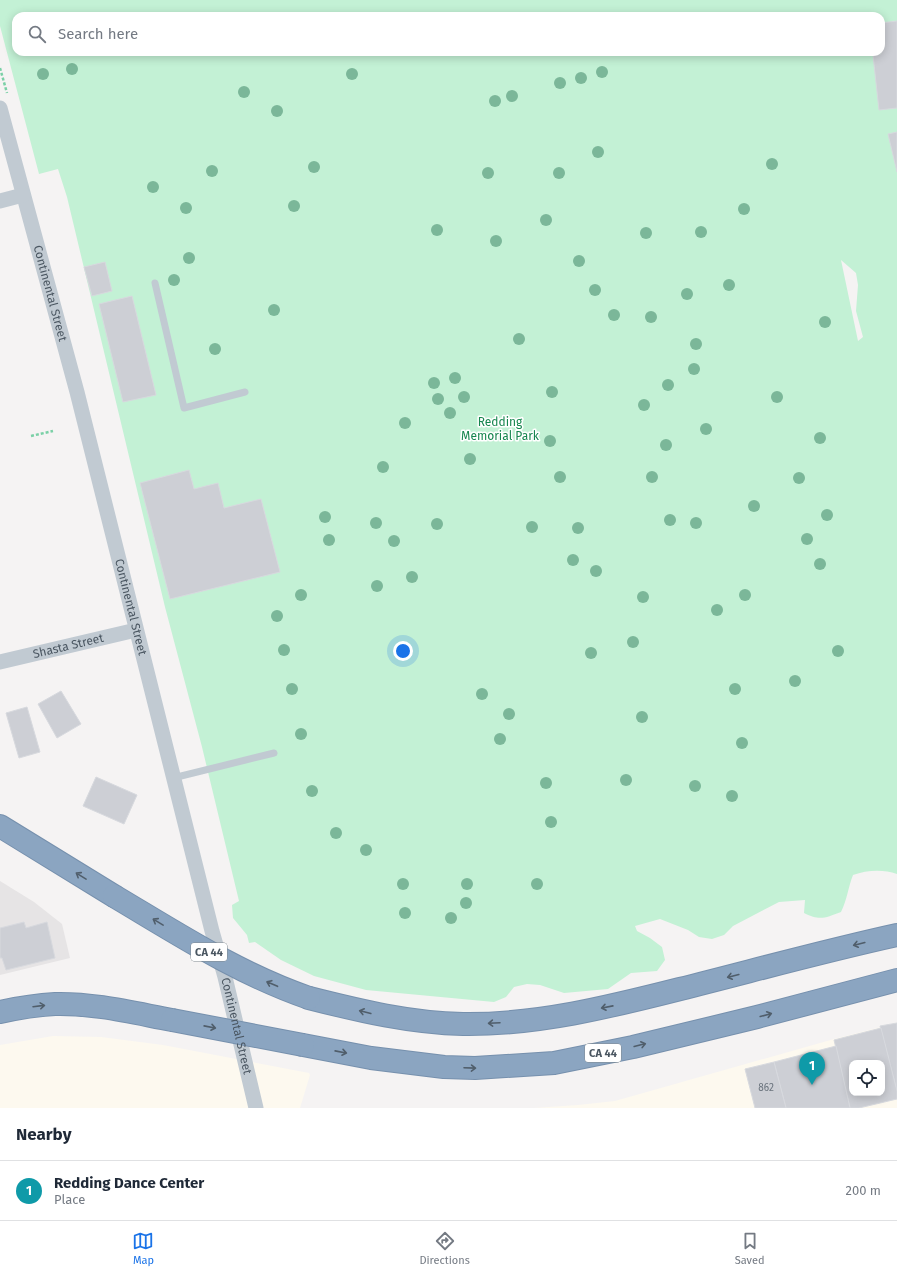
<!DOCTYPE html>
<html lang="en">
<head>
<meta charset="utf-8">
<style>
	body { margin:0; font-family:"Fira Sans",sans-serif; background:#f6f6f7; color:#1f2937 }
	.controls { position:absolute; right:12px; bottom:12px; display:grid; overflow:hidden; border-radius:8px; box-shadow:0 2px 10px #0003 }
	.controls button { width:36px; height:36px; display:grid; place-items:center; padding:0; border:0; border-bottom:1px solid #e0e1e3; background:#fff; color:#1f2937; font:20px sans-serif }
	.you { position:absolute; left:403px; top:651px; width:14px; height:14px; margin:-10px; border:3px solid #fff; border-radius:50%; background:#1a73e8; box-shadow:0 0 0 6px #1a73e833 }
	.badge { display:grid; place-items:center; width:26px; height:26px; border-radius:50%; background:#1a73e8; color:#fff; font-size:13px; font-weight:700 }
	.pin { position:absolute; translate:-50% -33px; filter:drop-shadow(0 1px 2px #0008) }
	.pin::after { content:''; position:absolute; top:21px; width:14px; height:12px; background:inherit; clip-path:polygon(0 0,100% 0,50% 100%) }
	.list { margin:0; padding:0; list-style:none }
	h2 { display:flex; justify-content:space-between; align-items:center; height:52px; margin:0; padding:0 16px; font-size:17px }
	h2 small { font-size:13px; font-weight:400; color:#747a83 }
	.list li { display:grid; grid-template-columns:26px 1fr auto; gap:12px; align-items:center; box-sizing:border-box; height:60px; padding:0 16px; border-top:1px solid #e0e1e3 }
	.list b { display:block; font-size:15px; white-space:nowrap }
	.list p { margin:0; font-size:13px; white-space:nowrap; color:#747a83 }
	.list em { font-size:13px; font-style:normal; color:#747a83 }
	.icon { flex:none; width:22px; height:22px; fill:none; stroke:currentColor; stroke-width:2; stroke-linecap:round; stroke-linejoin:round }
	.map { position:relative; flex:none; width:897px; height:1108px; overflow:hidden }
	.search { position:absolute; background:#fff; box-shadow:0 2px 10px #0003; left:12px; right:12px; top:12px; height:44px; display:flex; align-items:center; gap:10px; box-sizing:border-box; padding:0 14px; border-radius:12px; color:#747a83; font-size:15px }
	.sheet { height:112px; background:#fff }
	nav { display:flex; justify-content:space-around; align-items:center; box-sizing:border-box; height:56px; border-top:1px solid #e0e1e3; background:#fff; font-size:11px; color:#747a83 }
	nav a { display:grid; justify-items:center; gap:2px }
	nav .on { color:#1a73e8 }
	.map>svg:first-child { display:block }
</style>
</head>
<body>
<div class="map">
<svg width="897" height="1108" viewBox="0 0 897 1108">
	<rect width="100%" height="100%" fill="#f5f3f3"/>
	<g fill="#fdf9ef" fill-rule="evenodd">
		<path d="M 897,1023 L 897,1108 L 534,1108 L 578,1105 L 615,1101 L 834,1039 ZM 852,1063 L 882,1063 L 882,1093 L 852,1093 Z"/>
		<path d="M 53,1036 L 101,1037 L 163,1045 L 309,1073 L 310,1075 L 300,1108 L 0,1108 L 0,1045 Z"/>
	</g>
	<path fill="#e6e4e5" d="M 0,881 L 34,902 L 62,924 L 70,958 L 0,975 Z"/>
	<path fill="#c3f1d5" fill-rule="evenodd" d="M 0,0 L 897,0 L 897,874 C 883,869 867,870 853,875 C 848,888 847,900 841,912 C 825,918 820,921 804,913 L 805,900 L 779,902 L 733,926 L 724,935 L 712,939 L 699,937 L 688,930 L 660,919 L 635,926 L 637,931 L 650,938 L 662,947 L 665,960 L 657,971 L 631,973 L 608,989 L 564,993 L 540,985 L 527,984 L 514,987 L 506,997 L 494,1002 L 366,990 L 314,976 L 281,960 L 255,942 L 249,943 L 247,935 L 233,918 L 232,905 L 239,901 L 202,747 L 165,607 L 67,197 L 58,169 L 39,174 L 0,26 ZM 16,16 L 881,16 L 881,52 L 16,52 ZM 841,260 L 856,273 L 858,285 L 856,311 L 863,337 L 858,341 Z"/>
	<g fill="#cdcfd5" stroke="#d7d9de" fill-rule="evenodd">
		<path d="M 897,21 L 897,108 L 879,110 L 873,55 L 881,54 L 881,23 Z"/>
		<path d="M 897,132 L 897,172 L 888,134 Z"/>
		<path d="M 105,262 L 112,291 L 92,296 L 84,267 Z"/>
		<path d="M 132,296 L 156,395 L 123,402 L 99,304 Z"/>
		<path d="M 189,470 L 194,489 L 218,483 L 224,508 L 261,499 L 280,572 L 170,599 L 140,483 Z"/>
		<path d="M 61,691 L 81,724 L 57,738 L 38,704 Z"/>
		<path d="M 27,707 L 40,752 L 19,758 L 6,713 Z"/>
		<path d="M 96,777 L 137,795 L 124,824 L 83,806 Z"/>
		<path d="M 24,922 L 26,928 L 47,922 L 55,958 L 6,970 L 2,958 L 0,958 L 0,928 Z"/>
		<path d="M 897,1023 L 897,1091 L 880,1026 Z"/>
		<path d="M 881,1028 L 897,1091 L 897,1099 L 859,1108 L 850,1108 L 834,1040 ZM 852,1063 L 882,1063 L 882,1093 L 852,1093 Z"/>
		<path d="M 836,1046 L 850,1108 L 786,1108 L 774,1062 Z"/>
		<path d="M 774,1062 L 786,1108 L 755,1108 L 745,1069 Z"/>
	</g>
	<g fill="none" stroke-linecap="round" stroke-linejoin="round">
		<g stroke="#7690ad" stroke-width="24">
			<g id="motorway">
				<path d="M 0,826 L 114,896"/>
				<path d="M 309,998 C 360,1011 411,1023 463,1024 C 537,1025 609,1007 680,989 C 752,971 824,951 897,935"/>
				<path d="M 0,1012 C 18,1008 37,1005 55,1004 C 94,1003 134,1013 172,1020"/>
				<path d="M 303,1045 L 371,1058 L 444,1067 L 475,1068 L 554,1063 L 633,1047 L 757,1017 L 897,980"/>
			</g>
		</g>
		<g stroke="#7ad0a6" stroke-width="2.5" stroke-dasharray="3 2" stroke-linecap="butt">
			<path d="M 0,68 L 7,93"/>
			<path d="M 31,436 L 53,431"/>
		</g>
		<g stroke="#c1cad2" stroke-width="7">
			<path d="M 155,283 L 184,408 L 245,392"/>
			<path d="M 173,778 L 274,753"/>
		</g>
		<g stroke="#c1cad2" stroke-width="15">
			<path id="s1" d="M 0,108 L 77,392 L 212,931 L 225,977 L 256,1108"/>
			<path d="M 0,201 L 23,195"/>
			<path id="s2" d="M 0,662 L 136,630"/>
		</g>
		<use href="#motorway" stroke="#8ba5c1" stroke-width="22"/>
		<g stroke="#7690ad" stroke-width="24" stroke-linecap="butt">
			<g id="motorway-bridge">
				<path d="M 114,896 C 178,934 239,974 309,998"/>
				<path d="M 172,1020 L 303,1045"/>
			</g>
		</g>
		<use href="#motorway-bridge" stroke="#8ba5c1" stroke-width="22"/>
	</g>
	<g fill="#7bb799">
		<circle cx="72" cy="69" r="6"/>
		<circle cx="602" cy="72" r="6"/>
		<circle cx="43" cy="74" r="6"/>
		<circle cx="352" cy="74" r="6"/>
		<circle cx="581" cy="78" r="6"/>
		<circle cx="560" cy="83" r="6"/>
		<circle cx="244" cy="92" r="6"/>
		<circle cx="512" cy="96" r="6"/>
		<circle cx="495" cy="101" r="6"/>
		<circle cx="277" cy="111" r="6"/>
		<circle cx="598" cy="152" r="6"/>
		<circle cx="772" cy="164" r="6"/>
		<circle cx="314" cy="167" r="6"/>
		<circle cx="212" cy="171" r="6"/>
		<circle cx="488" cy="173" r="6"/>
		<circle cx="559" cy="173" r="6"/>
		<circle cx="153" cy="187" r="6"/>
		<circle cx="294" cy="206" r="6"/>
		<circle cx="186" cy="208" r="6"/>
		<circle cx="744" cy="209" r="6"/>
		<circle cx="546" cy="220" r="6"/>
		<circle cx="437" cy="230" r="6"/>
		<circle cx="701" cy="232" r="6"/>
		<circle cx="646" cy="233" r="6"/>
		<circle cx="496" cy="241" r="6"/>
		<circle cx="189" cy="258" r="6"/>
		<circle cx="579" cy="261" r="6"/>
		<circle cx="174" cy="280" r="6"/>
		<circle cx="729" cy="285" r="6"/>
		<circle cx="595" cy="290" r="6"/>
		<circle cx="687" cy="294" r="6"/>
		<circle cx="274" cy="310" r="6"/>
		<circle cx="614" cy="315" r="6"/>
		<circle cx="651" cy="317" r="6"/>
		<circle cx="825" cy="322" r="6"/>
		<circle cx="519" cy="339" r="6"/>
		<circle cx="696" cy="344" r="6"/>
		<circle cx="215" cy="349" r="6"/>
		<circle cx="694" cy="369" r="6"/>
		<circle cx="455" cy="378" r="6"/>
		<circle cx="434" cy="383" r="6"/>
		<circle cx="668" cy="385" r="6"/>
		<circle cx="552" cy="392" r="6"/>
		<circle cx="464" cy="397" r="6"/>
		<circle cx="777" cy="397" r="6"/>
		<circle cx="438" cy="399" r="6"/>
		<circle cx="644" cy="405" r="6"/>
		<circle cx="450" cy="413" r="6"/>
		<circle cx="405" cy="423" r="6"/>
		<circle cx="706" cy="429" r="6"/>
		<circle cx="820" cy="438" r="6"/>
		<circle cx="550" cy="441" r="6"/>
		<circle cx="666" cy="445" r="6"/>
		<circle cx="470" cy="459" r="6"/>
		<circle cx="383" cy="467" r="6"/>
		<circle cx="560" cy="477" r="6"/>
		<circle cx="652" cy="477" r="6"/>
		<circle cx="799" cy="478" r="6"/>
		<circle cx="754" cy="506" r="6"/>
		<circle cx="827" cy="515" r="6"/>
		<circle cx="325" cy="517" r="6"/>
		<circle cx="670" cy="520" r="6"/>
		<circle cx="376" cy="523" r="6"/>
		<circle cx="696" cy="523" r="6"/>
		<circle cx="437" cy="524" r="6"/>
		<circle cx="532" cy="527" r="6"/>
		<circle cx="578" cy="528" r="6"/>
		<circle cx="807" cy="539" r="6"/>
		<circle cx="329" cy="540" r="6"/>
		<circle cx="394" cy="541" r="6"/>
		<circle cx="573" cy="560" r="6"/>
		<circle cx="820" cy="564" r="6"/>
		<circle cx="596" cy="571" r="6"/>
		<circle cx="412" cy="577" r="6"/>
		<circle cx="377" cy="586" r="6"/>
		<circle cx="301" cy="595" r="6"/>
		<circle cx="745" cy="595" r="6"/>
		<circle cx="643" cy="597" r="6"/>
		<circle cx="717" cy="610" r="6"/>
		<circle cx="277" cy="616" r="6"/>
		<circle cx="633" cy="642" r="6"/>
		<circle cx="284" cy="650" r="6"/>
		<circle cx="838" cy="651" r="6"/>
		<circle cx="591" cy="653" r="6"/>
		<circle cx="795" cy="681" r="6"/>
		<circle cx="292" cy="689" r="6"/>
		<circle cx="735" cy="689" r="6"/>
		<circle cx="482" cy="694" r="6"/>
		<circle cx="509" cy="714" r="6"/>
		<circle cx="642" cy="717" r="6"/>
		<circle cx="301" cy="734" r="6"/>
		<circle cx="500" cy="739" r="6"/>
		<circle cx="742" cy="743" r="6"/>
		<circle cx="626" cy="780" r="6"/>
		<circle cx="546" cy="783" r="6"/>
		<circle cx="695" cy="786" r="6"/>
		<circle cx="312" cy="791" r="6"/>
		<circle cx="732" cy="796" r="6"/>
		<circle cx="551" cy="822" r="6"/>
		<circle cx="336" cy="833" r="6"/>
		<circle cx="366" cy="850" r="6"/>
		<circle cx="403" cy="884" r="6"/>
		<circle cx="467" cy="884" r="6"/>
		<circle cx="537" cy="884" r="6"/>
		<circle cx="466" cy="903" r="6"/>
		<circle cx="405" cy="913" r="6"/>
		<circle cx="451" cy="918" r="6"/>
	</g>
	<defs><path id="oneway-shaft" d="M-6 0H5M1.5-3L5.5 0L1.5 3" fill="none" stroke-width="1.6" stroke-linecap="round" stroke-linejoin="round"/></defs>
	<g stroke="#505e6b">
		<use href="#oneway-shaft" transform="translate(81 876) rotate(-148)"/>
		<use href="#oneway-shaft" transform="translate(158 922) rotate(-149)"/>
		<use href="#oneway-shaft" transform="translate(859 944) rotate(166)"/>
		<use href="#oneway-shaft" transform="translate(733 976) rotate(166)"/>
		<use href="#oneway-shaft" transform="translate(272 984) rotate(-157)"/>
		<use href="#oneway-shaft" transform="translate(39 1006) rotate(-7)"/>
		<use href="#oneway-shaft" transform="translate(607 1007) rotate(169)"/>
		<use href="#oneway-shaft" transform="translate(365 1012) rotate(-166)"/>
		<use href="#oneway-shaft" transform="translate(766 1015) rotate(-15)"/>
		<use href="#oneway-shaft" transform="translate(494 1023) rotate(177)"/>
		<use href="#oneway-shaft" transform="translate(210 1027) rotate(11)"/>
		<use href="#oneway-shaft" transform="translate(640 1045) rotate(-14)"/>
		<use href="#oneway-shaft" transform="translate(341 1052) rotate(11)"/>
		<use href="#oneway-shaft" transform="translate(470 1068) rotate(2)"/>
	</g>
	<g text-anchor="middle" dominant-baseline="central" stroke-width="3" stroke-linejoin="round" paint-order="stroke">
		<g font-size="10" fill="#6b747e">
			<text x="766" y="1088">862</text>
		</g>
		<g fill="#fff" stroke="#808990" stroke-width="1">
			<rect x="191" y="943" width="36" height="18" rx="3"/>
			<rect x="585" y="1044" width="36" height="18" rx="3"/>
		</g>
		<g font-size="11" font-weight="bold" fill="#4a5661">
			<text x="209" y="952">CA 44</text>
			<text x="603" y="1053">CA 44</text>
		</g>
		<g font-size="12" fill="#4a5661" stroke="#fff">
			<text stroke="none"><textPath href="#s1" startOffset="192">Continental Street</textPath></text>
			<text stroke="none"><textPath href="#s1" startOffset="516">Continental Street</textPath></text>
			<text stroke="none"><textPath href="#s2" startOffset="70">Shasta Street</textPath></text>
			<text stroke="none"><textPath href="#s1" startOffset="948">Continental Street</textPath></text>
		</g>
		<g font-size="12" fill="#17864f" stroke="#fff">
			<text x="500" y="422">Redding<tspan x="500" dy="14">Memorial Park</tspan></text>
		</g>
	</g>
</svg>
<div class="controls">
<button><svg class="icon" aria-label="locate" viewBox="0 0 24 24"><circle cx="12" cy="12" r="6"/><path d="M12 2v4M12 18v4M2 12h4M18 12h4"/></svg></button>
</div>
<div class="you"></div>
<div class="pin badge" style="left:812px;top:1085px;background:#0f9aa8">1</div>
<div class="search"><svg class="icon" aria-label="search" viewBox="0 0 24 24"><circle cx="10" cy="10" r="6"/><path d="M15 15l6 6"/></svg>Search here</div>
</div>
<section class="sheet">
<h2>Nearby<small></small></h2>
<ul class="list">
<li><span class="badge" style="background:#0f9aa8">1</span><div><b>Redding Dance Center</b><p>Place</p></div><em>200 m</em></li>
</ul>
</section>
<nav>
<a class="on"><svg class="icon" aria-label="map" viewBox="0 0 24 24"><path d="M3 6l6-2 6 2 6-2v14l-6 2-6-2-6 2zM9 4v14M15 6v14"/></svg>Map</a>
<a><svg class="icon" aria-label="directions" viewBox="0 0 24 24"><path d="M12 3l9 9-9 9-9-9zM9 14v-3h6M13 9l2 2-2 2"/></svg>Directions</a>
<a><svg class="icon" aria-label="saved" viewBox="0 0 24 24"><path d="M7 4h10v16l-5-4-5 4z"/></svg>Saved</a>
</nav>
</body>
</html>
